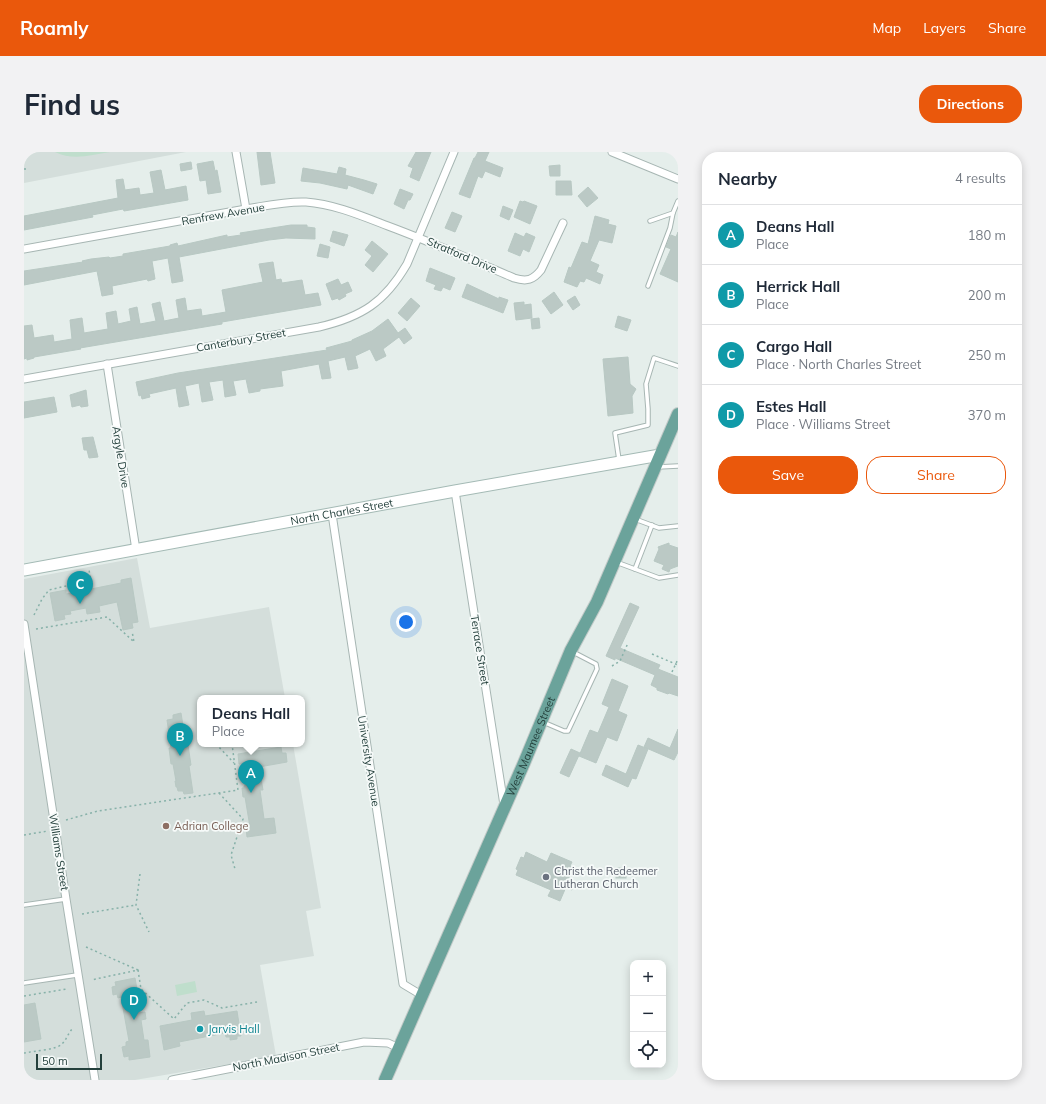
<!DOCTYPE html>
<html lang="en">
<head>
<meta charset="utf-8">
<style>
	body { margin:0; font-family:Mulish,sans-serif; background:#f2f2f3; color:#1f2937 }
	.controls { position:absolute; right:12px; bottom:12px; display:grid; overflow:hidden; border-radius:8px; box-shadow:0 2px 10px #0003 }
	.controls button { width:36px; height:36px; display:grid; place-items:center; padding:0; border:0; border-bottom:1px solid #e0e1e3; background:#fff; color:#1f2937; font:20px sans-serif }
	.scale { position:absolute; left:12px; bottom:10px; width:66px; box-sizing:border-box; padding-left:4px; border:2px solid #24403c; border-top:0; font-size:11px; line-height:14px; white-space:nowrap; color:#24403c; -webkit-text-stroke:3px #f6faf9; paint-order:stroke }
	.you { position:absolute; left:382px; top:470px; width:14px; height:14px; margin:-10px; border:3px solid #fff; border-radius:50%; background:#1a73e8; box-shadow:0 0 0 6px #1a73e833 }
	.badge { display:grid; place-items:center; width:26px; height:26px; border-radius:50%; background:#ea580c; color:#fff; font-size:13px; font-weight:700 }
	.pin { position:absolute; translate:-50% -33px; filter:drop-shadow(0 1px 2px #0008) }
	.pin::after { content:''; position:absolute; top:21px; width:14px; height:12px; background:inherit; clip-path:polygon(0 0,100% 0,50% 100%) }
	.popup { position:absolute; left:173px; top:543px; width:108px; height:52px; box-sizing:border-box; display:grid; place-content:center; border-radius:8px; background:#fff; filter:drop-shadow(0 1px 3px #0005); font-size:13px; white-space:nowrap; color:#747a83 }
	.popup b { font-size:15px; color:#1f2937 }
	.popup::after { content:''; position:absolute; left:50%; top:100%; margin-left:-8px; border:8px solid transparent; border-top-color:#fff }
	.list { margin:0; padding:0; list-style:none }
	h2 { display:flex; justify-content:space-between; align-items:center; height:52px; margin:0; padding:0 16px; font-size:17px }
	h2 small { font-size:13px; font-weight:400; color:#747a83 }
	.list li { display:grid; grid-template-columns:26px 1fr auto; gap:12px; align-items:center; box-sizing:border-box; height:60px; padding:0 16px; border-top:1px solid #e0e1e3 }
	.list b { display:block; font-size:15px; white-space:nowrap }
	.list p { margin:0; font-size:13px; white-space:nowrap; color:#747a83 }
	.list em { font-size:13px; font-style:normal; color:#747a83 }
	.actions { display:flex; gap:8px; padding:12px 16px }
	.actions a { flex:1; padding:9px 0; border:1px solid #ea580c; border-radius:16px; text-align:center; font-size:14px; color:#ea580c }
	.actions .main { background:#ea580c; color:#fff }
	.icon { flex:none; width:22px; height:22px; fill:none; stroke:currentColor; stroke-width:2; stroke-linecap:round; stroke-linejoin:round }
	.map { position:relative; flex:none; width:654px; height:928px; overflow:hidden; border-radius:16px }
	header { display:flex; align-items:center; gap:24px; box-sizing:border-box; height:56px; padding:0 20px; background:#ea580c; color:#fff }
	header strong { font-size:19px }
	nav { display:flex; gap:22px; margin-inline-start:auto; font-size:14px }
	.intro { display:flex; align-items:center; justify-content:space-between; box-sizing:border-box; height:96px; padding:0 24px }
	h1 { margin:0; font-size:28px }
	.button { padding:10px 18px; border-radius:16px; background:#ea580c; color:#fff; font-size:14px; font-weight:700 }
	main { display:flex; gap:24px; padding:0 24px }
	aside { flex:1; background:#fff; border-radius:16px; box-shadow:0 2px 10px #0003 }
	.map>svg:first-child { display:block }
</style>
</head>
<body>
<header>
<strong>Roamly</strong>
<nav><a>Map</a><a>Layers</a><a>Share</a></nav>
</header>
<div class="intro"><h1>Find us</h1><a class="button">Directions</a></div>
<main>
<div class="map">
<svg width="654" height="928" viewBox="0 0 654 928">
	<rect width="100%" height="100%" fill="#e5eeeb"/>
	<g fill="#d4dedb">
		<path d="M 0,0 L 162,0 L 0,31 Z"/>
		<path d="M 113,406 L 126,476 L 245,455 L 261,546 L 176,546 L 176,592 L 269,592 L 297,756 L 282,759 L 290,804 L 236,813 L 252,904 L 111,928 L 0,928 L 0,427 Z"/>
	</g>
	<g fill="#bfdecc">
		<path d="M 31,0 L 86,0 C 67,3 49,9 31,0 Z"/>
		<path d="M 171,829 L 173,840 L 153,844 L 151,833 Z"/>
	</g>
	<g fill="#bbc9c5" stroke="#b8c8c3">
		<path d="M 233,0 L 246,0 L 251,31 L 237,33 Z"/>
		<path d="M 392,0 L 407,0 L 395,29 L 386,25 L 389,16 L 384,14 Z"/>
		<path d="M 454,0 L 465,0 L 461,9 L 479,16 L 476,25 L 461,19 L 458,26 L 454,24 L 446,46 L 435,42 L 450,6 L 451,6 Z"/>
		<path d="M 189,9 L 191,19 L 193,18 L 197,40 L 184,42 L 182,28 L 176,29 L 173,12 Z"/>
		<path d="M 167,10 L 168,17 L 157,19 L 156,12 Z"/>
		<path d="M 536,13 L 536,24 L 526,24 L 525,14 Z"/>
		<path d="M 315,15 L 322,17 L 321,23 L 340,28 L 353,32 L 349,42 L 324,33 L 323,37 L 296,31 L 277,29 L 279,16 L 313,22 Z"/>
		<path d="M 137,18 L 141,38 L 162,34 L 164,48 L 100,59 L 99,57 L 68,63 L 69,65 L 0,78 L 0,64 L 94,46 L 92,28 L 99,27 L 101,38 L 115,36 L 116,43 L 130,41 L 126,20 Z"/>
		<path d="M 532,29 L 547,29 L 548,43 L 532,43 Z"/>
		<path d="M 564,35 L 574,46 L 563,55 L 554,44 Z"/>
		<path d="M 376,37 L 389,42 L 386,48 L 384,48 L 380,57 L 370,52 Z"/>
		<path d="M 496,49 L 499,50 L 500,49 L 513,54 L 506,72 L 490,65 Z"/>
		<path d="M 479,54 L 489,58 L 485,68 L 476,64 Z"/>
		<path d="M 428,60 L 438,64 L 431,80 L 421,76 Z"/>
		<path d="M 571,64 L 585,68 L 584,72 L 592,74 L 588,91 L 575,88 L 566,109 L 575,113 L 572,120 L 579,123 L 576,132 L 562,126 L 560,130 L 556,129 L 553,135 L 540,130 L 545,115 L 547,116 L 558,90 L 564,92 Z"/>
		<path d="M 267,73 L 283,73 L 283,75 L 291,76 L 291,87 L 262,86 L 245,88 L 155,105 L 159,129 L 148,131 L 144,106 L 128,109 L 131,127 L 124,129 L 123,127 L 88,134 L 89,142 L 78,144 L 73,119 L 0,133 L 0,119 L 59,110 L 58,109 L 67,107 L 85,105 L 86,106 L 99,104 L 99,102 L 146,94 L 146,93 L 153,91 L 154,94 L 203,83 L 203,85 L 217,83 L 216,81 Z"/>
		<path d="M 309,79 L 324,83 L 320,94 L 306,89 Z"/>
		<path d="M 654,80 L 654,130 L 636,122 L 647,97 L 642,95 L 647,83 L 652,85 Z"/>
		<path d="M 491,81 L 500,85 L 502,81 L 511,85 L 505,100 L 499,97 L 496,104 L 484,99 Z"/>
		<path d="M 348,89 L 364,102 L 349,120 L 341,113 L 348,104 L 341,98 Z"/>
		<path d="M 296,92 L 306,95 L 304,106 L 293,104 Z"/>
		<path d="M 249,110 L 252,128 L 257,127 L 258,131 L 278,128 L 281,143 L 294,141 L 297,153 L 233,164 L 198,170 L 198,172 L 56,196 L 57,197 L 10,205 L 10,206 L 3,208 L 3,206 L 0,207 L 0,174 L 8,173 L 10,186 L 29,183 L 30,190 L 48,187 L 46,168 L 58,166 L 60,181 L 84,177 L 82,161 L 92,159 L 94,172 L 107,169 L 105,157 L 113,155 L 116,172 L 132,169 L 128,152 L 136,150 L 140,169 L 155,166 L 152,148 L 161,146 L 163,159 L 177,157 L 178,164 L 202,160 L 198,138 L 239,130 L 235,112 Z"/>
		<path d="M 406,116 L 431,126 L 426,138 L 419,135 L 417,139 L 410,137 L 412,133 L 402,129 Z"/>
		<path d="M 314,127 L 317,133 L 324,130 L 328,139 L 321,142 L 322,144 L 315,148 L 314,146 L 308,148 L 302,132 Z"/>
		<path d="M 443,132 L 475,147 L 475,145 L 484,148 L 479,161 L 438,145 Z"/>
		<path d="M 530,140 L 539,153 L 527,162 L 518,149 Z"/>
		<path d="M 551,144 L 556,153 L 549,158 L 543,149 Z"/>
		<path d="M 387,146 L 396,154 L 383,169 L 374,161 Z"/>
		<path d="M 500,150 L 500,153 L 507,152 L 508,166 L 492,168 L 490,151 Z"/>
		<path d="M 594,164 L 607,168 L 603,179 L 591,175 Z"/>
		<path d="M 515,166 L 516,176 L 508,177 L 507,167 Z"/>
		<path d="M 364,167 L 374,181 L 381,176 L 388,186 L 380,192 L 375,185 L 359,197 L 362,204 L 352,209 L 346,197 L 331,204 L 334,216 L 324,218 L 321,205 L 304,209 L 307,226 L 298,227 L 295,212 L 257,219 L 259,234 L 236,237 L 236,239 L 225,241 L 222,227 L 209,229 L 212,243 L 201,245 L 199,228 L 185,230 L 189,248 L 178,250 L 175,231 L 161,234 L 165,253 L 155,255 L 152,236 L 125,242 L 126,245 L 118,247 L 117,243 L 115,244 L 112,230 L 154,221 L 303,198 L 302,196 L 328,189 L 328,188 L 348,179 Z"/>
		<path d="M 604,205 L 606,232 L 612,237 L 608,244 L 609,261 L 584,264 L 579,207 Z"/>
		<path d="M 62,238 L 64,254 L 57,255 L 56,253 L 48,255 L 46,243 Z"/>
		<path d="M 30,245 L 33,260 L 0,266 L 0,250 Z"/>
		<path d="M 69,285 L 74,305 L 65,306 L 63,298 L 60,298 L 58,286 Z"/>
		<path d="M 645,391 L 645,393 L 654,396 L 654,414 L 646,417 L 645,420 L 638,417 L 640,413 L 630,409 L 635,397 L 634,395 Z"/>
		<path d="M 107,426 L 114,470 L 108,471 L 109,476 L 99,478 L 93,450 L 75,454 L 76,460 L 63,462 L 62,456 L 46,459 L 47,462 L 40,463 L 41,467 L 31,469 L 26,441 L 42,438 L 42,442 L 97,431 L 97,428 Z"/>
		<path d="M 606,451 L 615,455 L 596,496 L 636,513 L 634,517 L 654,525 L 654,544 L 645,541 L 644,542 L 633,538 L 633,536 L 627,533 L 631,523 L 591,506 L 591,508 L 582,504 Z"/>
		<path d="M 588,527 L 604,534 L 594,559 L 603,563 L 593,589 L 583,585 L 572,611 L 555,604 L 566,578 L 574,581 L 585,555 L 578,552 Z"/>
		<path d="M 157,561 L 162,593 L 164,593 L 167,613 L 165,614 L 169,641 L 160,642 L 159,639 L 154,639 L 153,635 L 152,635 L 151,629 L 152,629 L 149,612 L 147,612 L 145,596 L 147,596 L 143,568 L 149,567 L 149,563 Z"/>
		<path d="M 654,577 L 654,600 L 650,608 L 620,595 L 624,586 L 646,596 Z"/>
		<path d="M 614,593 L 624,597 L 612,627 L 608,626 L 604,635 L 578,623 L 582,613 L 602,622 Z"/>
		<path d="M 257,595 L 258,601 L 262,601 L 263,610 L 235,615 L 239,638 L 236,638 L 240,667 L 250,666 L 252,681 L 223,685 L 222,676 L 226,675 L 221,645 L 219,645 L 218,636 L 220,636 L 220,634 L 223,633 L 219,612 L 215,612 L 214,602 Z"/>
		<path d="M 547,597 L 556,601 L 545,625 L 536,621 Z"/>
		<path d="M 502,700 L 523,710 L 527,701 L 548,710 L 546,714 L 549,716 L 544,728 L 551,732 L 548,738 L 542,735 L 536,749 L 524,744 L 527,738 L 492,723 L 494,718 L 492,717 L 497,705 L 500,706 Z"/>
		<rect x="592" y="716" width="10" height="10"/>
		<path d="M 111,826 L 114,843 L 110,843 L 114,861 L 121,860 L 122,867 L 117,868 L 120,888 L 124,888 L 126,905 L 105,908 L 105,904 L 100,905 L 98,895 L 102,894 L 102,890 L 105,889 L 97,845 L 94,846 L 93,842 L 89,843 L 88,835 L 92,834 L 91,830 Z"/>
		<path d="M 11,851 L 17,887 L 0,890 L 0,853 Z"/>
		<path d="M 180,859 L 181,864 L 213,859 L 217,884 L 213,884 L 213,887 L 206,888 L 206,885 L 202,885 L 201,881 L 155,890 L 156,894 L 140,898 L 136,874 L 168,868 L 167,861 Z"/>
	</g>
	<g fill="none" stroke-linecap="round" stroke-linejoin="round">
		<g stroke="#a7b6b3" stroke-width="5.5">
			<g id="lane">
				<path d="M 626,69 L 649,61 L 654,49"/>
				<path d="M 624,134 L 646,76 L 649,61"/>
				<path d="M 595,308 L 591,281 L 624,273 L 624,257 L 622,232 L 630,206 L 654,214"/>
				<path d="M 634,315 L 654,314"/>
				<path d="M 611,367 L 635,376 L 654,374"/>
				<path d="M 592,410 L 635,426 L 654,423"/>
				<path d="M 611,417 L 628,373"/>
				<path d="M 519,570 L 540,579 L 544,579 L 573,517 L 572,512 L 549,500"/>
				<path d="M 0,753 L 42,747"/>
				<path d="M 0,831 L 53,823"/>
			</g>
		</g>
		<g stroke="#a7b6b3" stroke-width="9">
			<g id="street">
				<path d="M 212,0 L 222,57"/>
				<path d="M 588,0 L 654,27"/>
				<path d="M 0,97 L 222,57 C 241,54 262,49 282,50 C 310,52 338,64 364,74 C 407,90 448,108 490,126 C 503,130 509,128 517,118 L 539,71"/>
				<path d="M 83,212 L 112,398"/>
				<path d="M 0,227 L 295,175 C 338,165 361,150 383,112 L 430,0"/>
				<path d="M 431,339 L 480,653"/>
				<path d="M 308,362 L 379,832 L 399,844"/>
				<path d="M 0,472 L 42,747 L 71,928"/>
				<path d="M 148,928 L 340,890 L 364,891 L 375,896"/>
			</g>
		</g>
		<g stroke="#a4bab5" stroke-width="13">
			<g id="secondary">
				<path id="s1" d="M 0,418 L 431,339 L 636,303"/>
			</g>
		</g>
		<g stroke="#c2cac8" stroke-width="14">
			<g id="primary">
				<path id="s2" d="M 361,928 L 500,611 L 547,498 L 573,450 L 654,262"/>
			</g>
		</g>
		<g stroke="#87b1a9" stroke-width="1.5" stroke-dasharray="2 3" stroke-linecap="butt">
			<path d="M 0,17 L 2,17"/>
			<path d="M 10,463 L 18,447 L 25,438 L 67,428 L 65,418"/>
			<path d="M 12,477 L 83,465 L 110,490 L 108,479"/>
			<path d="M 628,502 L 654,513"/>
			<path d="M 588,514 L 596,509 L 604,491"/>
			<path d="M 648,520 L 654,507"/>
			<path d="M 192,592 L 210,611"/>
			<path d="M 195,641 L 219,667 L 207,703 L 211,717"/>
			<path d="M 42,668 L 74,659 L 214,638 L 208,592"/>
			<path d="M 0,683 L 24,679"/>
			<path d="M 116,722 L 112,753 L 125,780"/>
			<path d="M 58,762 L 112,753"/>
			<path d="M 62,795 L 114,818 L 67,828"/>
			<path d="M 114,818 L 117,837 L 150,867 L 163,851 L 180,848 L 198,856 L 233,850"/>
			<path d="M 0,844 L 43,837"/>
			<path d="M 0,901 C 9,899 32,898 38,892 C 43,887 44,881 49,876"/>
			<path d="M 0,922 L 5,928"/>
		</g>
		<use href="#lane" stroke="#fff" stroke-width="3.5"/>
		<use href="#street" stroke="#fff" stroke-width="7"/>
		<use href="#secondary" stroke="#fff" stroke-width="11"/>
		<use href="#primary" stroke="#6ba39b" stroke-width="12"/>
	</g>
	<circle fill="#8d6e63" stroke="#f6faf9" stroke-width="1.5" cx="142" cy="674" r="4"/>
	<circle fill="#6b7280" stroke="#f6faf9" stroke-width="1.5" cx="522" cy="725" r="4"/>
	<circle fill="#0f9aa8" stroke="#f6faf9" stroke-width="1.5" cx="176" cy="877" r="4"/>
	<g text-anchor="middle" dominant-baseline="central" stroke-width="3.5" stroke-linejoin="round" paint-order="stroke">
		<g font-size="11" fill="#24403c" stroke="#f6faf9">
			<text transform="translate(199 62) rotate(-10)">Renfrew Avenue</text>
			<text transform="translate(438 103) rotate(23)">Stratford Drive</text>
			<text transform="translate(217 188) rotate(-10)">Canterbury Street</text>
			<text transform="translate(97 305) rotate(81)">Argyle Drive</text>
			<text stroke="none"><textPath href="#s1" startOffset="323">North Charles Street</textPath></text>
			<text transform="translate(456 498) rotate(81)">Terrace Street</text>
			<text stroke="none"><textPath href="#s2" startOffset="364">West Maumee Street</textPath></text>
			<text transform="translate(345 609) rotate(81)">University Avenue</text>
			<text transform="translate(35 700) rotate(81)">Williams Street</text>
			<text transform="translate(262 905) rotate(-11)">North Madison Street</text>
		</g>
		<g font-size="11" fill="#785e54" stroke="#f6faf9" text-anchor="start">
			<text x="150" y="674">Adrian College</text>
		</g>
		<g font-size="11" fill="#5b616d" stroke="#f6faf9" text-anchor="start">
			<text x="530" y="719">Christ the Redeemer<tspan x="530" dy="13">Lutheran Church</tspan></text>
		</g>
		<g font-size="11" fill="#0d838f" stroke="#f6faf9" text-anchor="start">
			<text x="184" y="877">Jarvis Hall</text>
		</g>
	</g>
</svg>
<div class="controls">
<button>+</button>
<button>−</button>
<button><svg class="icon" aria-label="locate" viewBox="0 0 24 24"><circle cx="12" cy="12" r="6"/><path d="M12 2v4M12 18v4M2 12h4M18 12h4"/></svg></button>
</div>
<div class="scale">50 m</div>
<div class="you"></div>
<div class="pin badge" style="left:227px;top:641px;background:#0f9aa8">A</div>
<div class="popup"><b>Deans Hall</b>Place</div>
<div class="pin badge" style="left:156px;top:604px;background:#0f9aa8">B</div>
<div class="pin badge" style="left:56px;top:452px;background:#0f9aa8">C</div>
<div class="pin badge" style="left:110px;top:868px;background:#0f9aa8">D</div>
</div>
<aside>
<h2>Nearby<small>4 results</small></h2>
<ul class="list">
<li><span class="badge" style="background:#0f9aa8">A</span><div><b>Deans Hall</b><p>Place</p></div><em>180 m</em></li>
<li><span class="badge" style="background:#0f9aa8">B</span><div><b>Herrick Hall</b><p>Place</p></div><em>200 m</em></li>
<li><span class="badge" style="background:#0f9aa8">C</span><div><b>Cargo Hall</b><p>Place · North Charles Street</p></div><em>250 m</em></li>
<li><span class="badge" style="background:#0f9aa8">D</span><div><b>Estes Hall</b><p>Place · Williams Street</p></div><em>370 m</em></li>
</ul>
<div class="actions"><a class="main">Save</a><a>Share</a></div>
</aside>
</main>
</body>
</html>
